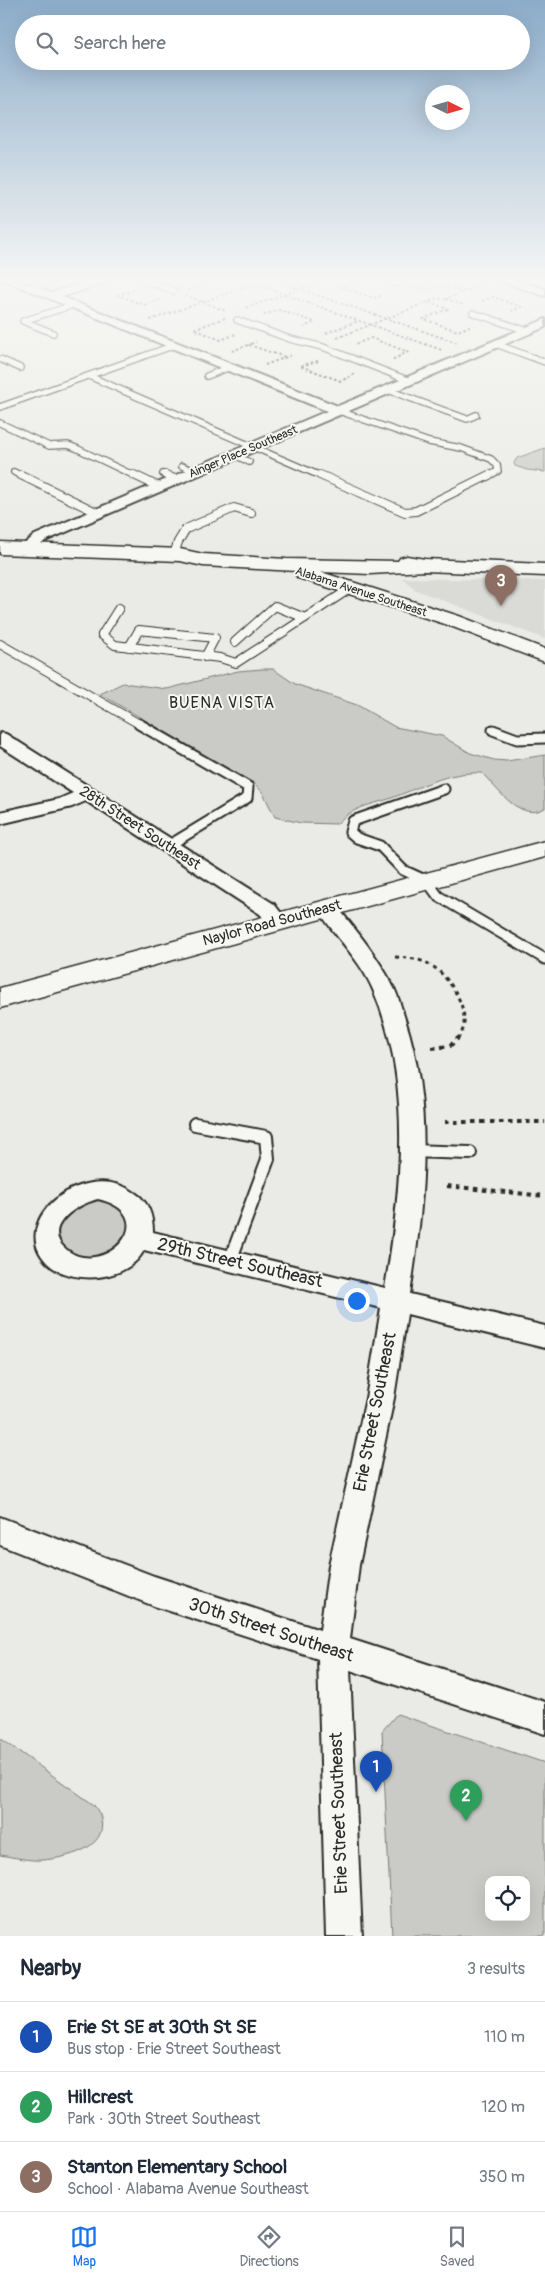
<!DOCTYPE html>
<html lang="en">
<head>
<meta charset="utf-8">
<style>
	body { margin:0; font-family:Pangolin,sans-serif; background:#f6f6f7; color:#1f2937 }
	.controls { position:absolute; right:15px; bottom:15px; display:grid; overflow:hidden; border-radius:10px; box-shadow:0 5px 20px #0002 }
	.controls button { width:45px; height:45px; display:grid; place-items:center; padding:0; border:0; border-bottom:1px solid #e0e1e3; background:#fff; color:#1f2937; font:25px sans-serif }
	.compass { position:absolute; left:425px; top:85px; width:45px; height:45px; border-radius:50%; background:#fff; box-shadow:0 5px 20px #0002; rotate:95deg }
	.you { position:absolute; left:356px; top:1300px; width:18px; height:18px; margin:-12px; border:4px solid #fff; border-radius:50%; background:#1a73e8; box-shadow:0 0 0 8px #1a73e833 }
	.badge { display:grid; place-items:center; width:32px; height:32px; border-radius:50%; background:#1a73e8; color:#fff; font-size:16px; font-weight:700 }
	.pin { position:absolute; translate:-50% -41px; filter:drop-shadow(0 1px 2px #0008) }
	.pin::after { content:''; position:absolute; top:26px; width:18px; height:15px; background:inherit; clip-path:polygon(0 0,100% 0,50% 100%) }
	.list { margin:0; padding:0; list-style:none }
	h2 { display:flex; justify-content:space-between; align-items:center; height:65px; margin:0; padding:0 20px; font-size:21px }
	h2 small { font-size:16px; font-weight:400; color:#747a83 }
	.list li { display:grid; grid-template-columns:32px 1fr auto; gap:15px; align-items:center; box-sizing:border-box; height:70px; padding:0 20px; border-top:1px solid #e0e1e3 }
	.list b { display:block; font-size:19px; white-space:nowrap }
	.list p { margin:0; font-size:16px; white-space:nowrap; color:#747a83 }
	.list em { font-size:16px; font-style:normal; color:#747a83 }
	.icon { flex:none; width:28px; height:28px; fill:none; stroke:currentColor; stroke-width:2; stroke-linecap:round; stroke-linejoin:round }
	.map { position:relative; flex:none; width:545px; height:1936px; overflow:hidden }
	.search { position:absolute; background:#fff; box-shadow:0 5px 20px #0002; left:15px; right:15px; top:15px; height:55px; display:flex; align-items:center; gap:12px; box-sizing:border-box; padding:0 18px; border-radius:28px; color:#747a83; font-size:19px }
	.sheet { height:275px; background:#fff }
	nav { display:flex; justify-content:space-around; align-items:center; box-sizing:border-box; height:70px; border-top:1px solid #e0e1e3; background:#fff; font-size:14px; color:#747a83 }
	nav a { display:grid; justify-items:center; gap:2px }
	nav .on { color:#1a73e8 }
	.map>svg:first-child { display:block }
</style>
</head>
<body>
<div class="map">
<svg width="545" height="1936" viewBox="0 0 545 1936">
	<rect width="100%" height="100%" fill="#eaeae6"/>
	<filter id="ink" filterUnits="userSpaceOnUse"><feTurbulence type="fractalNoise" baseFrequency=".02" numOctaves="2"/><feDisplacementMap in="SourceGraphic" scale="10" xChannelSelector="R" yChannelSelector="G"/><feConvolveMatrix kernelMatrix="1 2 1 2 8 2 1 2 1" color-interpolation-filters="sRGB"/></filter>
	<g filter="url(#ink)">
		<path fill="#dadad6" d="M 402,578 L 545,581 L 545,639 L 416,590 Z"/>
		<g fill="#cacac7" stroke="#7a7a79" fill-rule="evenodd">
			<path d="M 416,279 L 419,279 L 441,286 L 424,292 L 400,285 Z"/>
			<path d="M 545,448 L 545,472 L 527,470 L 515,466 L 514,463 L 517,458 Z"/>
			<path d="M 262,669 L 273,669 L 295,684 L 357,705 L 395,727 L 442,736 L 470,753 L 494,760 L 507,761 L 545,755 L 545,808 C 520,823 497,788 482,773 C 447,771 420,788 389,799 C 370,805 350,808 337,824 L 301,823 L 275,817 L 263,793 L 255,784 L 100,694 L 123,683 L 167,689 L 238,671 Z"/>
			<path d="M 97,1199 C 118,1201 125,1210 131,1228 C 127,1234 124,1243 119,1248 C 117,1250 112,1251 109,1253 C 82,1264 51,1252 60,1219 L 86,1201 Z"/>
			<path d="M 397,1714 L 545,1763 L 545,1936 L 392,1936 L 382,1731 ZM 489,1880 L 526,1880 L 526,1917 L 489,1917 Z"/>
			<path d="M 0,1738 L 94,1805 C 96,1809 101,1814 101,1819 C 108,1849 65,1858 43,1860 C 29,1861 13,1857 0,1855 Z"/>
		</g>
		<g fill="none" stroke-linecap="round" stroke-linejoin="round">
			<g stroke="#2b2b2b" stroke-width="8">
				<g id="lane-far3">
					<path d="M 141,279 L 174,291"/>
					<path d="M 382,279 L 398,284"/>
					<path d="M 29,288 L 58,279"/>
					<path d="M 473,313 L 528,331"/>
					<path d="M 237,320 L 290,339 L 323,347 L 410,381"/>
					<path d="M 53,333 L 23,321 L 73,305"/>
					<path d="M 496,344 L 545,362"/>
					<path d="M 0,359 L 20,368"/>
					<path d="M 89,376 L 323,477"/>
					<path d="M 207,376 L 230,367"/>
					<path d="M 388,390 L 467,419 L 476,415"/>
					<path d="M 0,407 L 175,345"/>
					<path d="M 339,411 L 429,442 L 461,448 L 491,459 L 497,465 L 498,471 L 487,477"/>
					<path d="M 0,423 L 49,446 L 68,445 L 76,448 L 137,477"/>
					<path d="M 235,455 L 249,462"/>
					<path d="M 182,466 L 196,472"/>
					<path d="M 14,472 L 23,477"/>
					<path d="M 163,474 L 168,477"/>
				</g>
			</g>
			<g stroke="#2b2b2b" stroke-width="10">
				<g id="lane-far2">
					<path d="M 21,475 L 98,513"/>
					<path d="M 134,475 L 159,487"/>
					<path d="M 166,475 L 176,480"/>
					<path d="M 320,475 L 405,512 L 416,511 L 489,475"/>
					<path d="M 174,555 L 178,542 L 186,529 L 234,508 L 251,513"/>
					<path d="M 119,608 L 102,635 L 115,645 L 220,658 L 236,663 L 305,618"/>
					<path d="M 235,642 L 275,606 L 305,618 L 351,588"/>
					<path d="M 0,644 L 141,725"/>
					<path d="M 129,647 L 139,630 L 215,638 L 205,657"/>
				</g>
			</g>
			<g stroke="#2b2b2b" stroke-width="13">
				<g id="lane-far1">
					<path d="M 139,724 L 248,787 L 247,798 L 168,846"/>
					<path d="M 493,730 L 517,739 L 545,738"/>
					<path d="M 444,789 L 353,821 L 350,832 L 357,838 L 380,846 L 403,870 L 427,881 L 438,896 L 545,959"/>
				</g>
			</g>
			<g stroke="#2b2b2b" stroke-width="16">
				<g id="lane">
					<path d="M 195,1124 L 266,1137 L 268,1159 L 230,1261"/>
					<path d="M 411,1151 L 470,1153"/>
				</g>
			</g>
			<g stroke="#2b2b2b" stroke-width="4">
				<g id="street">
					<path d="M 1,279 L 16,279 L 51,293 L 95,279 L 111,279 L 110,281 L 62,297 L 338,406 L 541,321 L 545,319 L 545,327 L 45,541 L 31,552 L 26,554 L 18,549 L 35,535 L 327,411 Z"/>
					<path d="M 495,279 L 512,279 L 545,289 L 545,296 Z"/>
					<path d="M 0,733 L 6,734 L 274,904 L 288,922 L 285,927 C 272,930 268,923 260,914 L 86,801 L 72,807 L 0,824 L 0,812 L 59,799 L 73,793 L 0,746 Z"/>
					<path d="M 327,901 L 334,903 C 357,931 379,958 395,990 C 399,999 402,1010 405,1019 C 434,1107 424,1204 410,1294 L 545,1326 L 545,1348 L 407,1314 L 394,1398 L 359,1565 L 350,1639 L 545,1702 L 545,1734 L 350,1670 L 362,1936 L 326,1936 L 318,1659 L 154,1606 L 0,1545 L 0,1517 L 154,1576 L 320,1630 L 329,1565 L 366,1398 L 381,1308 L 144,1250 C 129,1280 78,1285 52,1267 C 0,1226 83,1155 135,1193 C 149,1202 153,1216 153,1232 L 385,1288 C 401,1193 413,1084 374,992 C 361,960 335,937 317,908 L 320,903 ZM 98,1199 C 166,1215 104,1279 67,1250 C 39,1228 77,1204 98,1199 Z"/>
				</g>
			</g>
			<g stroke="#2b2b2b" stroke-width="3">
				<g id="secondary">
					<path d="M 0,542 L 180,549 L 203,554 L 286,559 L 398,561 L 400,558 L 407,556 L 425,559 L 545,564 L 545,576 L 425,571 L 370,574 L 321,572 L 459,616 L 545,649 L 545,662 L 445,624 L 298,578 L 295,574 L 297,571 L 203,566 L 180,561 L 0,554 Z"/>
					<path d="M 545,841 L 545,857 L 0,1008 L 0,988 Z"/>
				</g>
			</g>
			<g stroke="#2b2b2b" stroke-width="2" stroke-dasharray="2.5 2.5" stroke-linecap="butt">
				<path d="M 270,279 L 458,343"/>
				<path d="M 365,279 L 341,287 L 374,298 L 383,295"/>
				<path d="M 423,279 L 463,292"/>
				<path d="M 255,284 L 442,350"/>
				<path d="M 446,286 L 450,282 L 449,279"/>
				<path d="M 134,290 L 118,295 L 144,305 L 160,300"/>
				<path d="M 187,290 L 214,281 L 208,279"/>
				<path d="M 185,295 L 226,311"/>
				<path d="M 446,299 L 464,305"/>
				<path d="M 482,301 L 493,297 L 521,307 L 512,311"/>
				<path d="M 429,302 L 448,309 L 423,319 L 458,331 L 470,326"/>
				<path d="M 246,308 L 328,279"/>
				<path d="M 264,315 L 279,310 L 315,322 L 304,327"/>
				<path d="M 225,318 L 194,329 L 221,340 L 236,334"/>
				<path d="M 150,320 L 257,283 L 244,279"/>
				<path d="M 326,333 L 358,321"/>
				<path d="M 337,338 L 438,298 L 443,300 L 487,282"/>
				<path d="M 356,344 L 371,338 L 408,352 L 392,360"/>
				<path d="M 249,345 L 285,357"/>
				<path d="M 232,351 L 256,342"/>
				<path d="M 318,361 L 300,366 L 341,381 L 355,374"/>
				<path d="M 265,365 L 292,355"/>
			</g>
			<path stroke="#2b2b2b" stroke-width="3" stroke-dasharray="4 4" stroke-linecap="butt" d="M 395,957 C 410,958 423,959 435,968 C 453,981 476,1020 457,1039"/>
			<g stroke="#2b2b2b" stroke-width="4" stroke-dasharray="4.5 4.5" stroke-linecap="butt">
				<path d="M 432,1048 L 450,1046 L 458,1038"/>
				<path d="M 445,1122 L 545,1122"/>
				<path d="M 447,1186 L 545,1196"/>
			</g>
			<use href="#lane-far3" stroke="#f6f6f2" stroke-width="5.5"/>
			<use href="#lane-far2" stroke="#f6f6f2" stroke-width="8"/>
			<use href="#lane-far1" stroke="#f6f6f2" stroke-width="9"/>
			<use href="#lane" stroke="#f6f6f2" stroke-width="12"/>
			<use href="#street" fill="#f6f6f2" fill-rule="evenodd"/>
			<use href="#secondary" fill="#f6f6f2" fill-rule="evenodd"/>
		</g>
	</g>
	<linearGradient id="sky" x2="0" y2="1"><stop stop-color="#8bacca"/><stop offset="0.51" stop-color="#f6f6f4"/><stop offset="1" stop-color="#f6f6f4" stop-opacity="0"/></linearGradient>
	<rect width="545" height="550" fill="url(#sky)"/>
	<g text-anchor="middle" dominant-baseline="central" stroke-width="4" stroke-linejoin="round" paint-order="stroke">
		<g font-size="12" fill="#2b2b2b" stroke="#f6f6f2">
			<text transform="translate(243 452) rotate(-23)">Ainger Place Southeast</text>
			<text transform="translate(361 592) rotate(18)">Alabama Avenue Southeast</text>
		</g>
		<g font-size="15" fill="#2b2b2b" stroke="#f6f6f2">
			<text transform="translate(140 828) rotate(33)">28th Street Southeast</text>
			<text transform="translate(272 923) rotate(-15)">Naylor Road Southeast</text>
		</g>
		<g font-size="16" letter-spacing="1" fill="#2b2b2b" stroke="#f6f6f2">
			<text x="222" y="703">BUENA VISTA</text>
		</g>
		<g font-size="18" fill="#2b2b2b" stroke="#f6f6f2">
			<text transform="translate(240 1263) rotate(13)">29th Street Southeast</text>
			<text transform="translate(375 1412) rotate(-79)">Erie Street Southeast</text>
			<text transform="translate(271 1630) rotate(18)">30th Street Southeast</text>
			<text transform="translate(339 1813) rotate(-92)">Erie Street Southeast</text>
		</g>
	</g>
</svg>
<div class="controls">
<button><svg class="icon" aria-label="locate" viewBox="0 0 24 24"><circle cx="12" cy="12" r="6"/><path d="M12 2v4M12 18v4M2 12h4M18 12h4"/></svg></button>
</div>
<svg class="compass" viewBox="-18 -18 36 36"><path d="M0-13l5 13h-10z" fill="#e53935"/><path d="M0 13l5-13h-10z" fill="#747a83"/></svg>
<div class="you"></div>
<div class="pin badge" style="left:376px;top:1792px;background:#1a4fb4">1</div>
<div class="pin badge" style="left:466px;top:1821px;background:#2e9e5b">2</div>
<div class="pin badge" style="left:501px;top:606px;background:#8d6e63">3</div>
<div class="search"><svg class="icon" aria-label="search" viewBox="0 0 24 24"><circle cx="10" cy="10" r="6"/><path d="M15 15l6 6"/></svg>Search here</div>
</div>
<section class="sheet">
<h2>Nearby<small>3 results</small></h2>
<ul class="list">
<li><span class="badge" style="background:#1a4fb4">1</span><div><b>Erie St SE at 30th St SE</b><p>Bus stop · Erie Street Southeast</p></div><em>110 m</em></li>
<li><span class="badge" style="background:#2e9e5b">2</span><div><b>Hillcrest</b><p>Park · 30th Street Southeast</p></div><em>120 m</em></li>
<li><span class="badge" style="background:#8d6e63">3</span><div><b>Stanton Elementary School</b><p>School · Alabama Avenue Southeast</p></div><em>350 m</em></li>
</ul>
</section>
<nav>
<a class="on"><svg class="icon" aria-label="map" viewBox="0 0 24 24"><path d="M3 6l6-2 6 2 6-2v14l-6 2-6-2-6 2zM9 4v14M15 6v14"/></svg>Map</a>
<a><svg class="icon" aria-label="directions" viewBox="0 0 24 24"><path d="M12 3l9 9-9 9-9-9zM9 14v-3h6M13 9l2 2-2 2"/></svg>Directions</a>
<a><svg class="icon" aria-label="saved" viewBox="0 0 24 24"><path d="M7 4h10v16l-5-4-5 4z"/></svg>Saved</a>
</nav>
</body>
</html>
